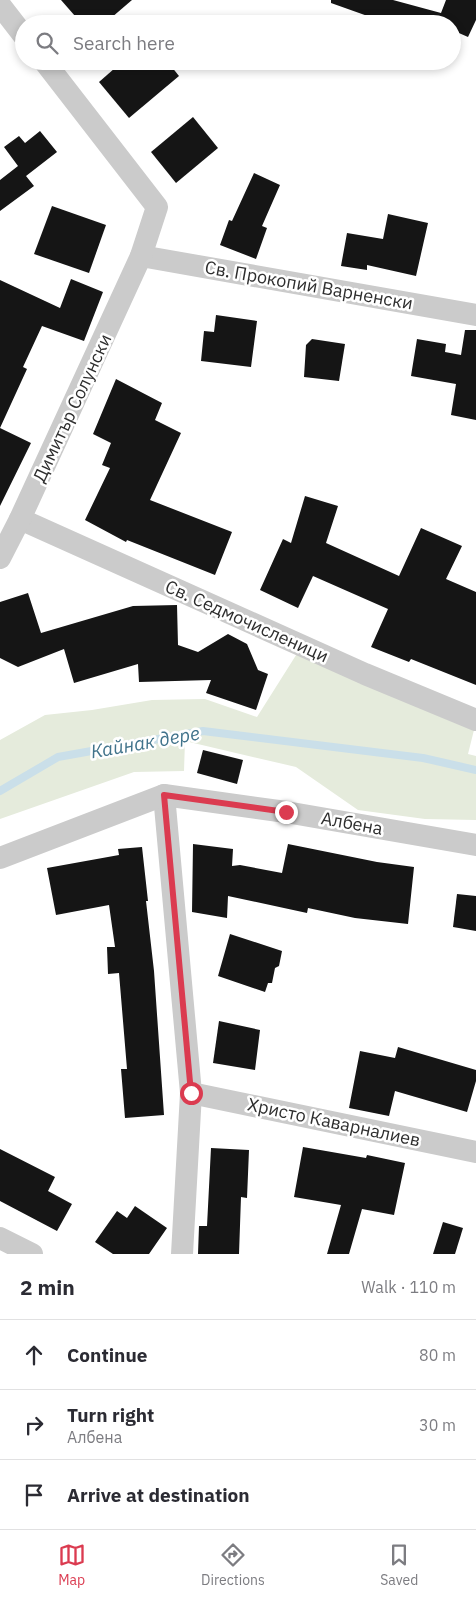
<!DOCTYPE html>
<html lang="en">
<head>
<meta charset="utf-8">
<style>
	body { margin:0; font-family:"IBM Plex Sans",sans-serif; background:#f2f2f3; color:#2b2b33 }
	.stop { position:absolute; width:15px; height:15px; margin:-11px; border:4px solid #db3b50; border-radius:50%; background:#fff }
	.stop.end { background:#db3b50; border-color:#fff; box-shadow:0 1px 5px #0008 }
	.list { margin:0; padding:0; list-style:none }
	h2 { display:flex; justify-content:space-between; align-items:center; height:65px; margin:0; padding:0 20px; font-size:21px }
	h2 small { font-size:16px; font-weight:400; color:#7c7c81 }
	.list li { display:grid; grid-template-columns:32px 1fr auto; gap:15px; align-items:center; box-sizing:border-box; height:70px; padding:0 20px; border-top:1px solid #e1e1e2 }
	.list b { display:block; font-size:19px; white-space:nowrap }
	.list p { margin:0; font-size:16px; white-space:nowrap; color:#7c7c81 }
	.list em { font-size:16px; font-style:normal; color:#7c7c81 }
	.icon { flex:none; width:28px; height:28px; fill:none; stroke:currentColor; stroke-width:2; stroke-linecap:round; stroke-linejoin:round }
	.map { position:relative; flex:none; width:476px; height:1254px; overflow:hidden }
	.search { position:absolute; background:#fff; box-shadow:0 2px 8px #0003; left:15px; right:15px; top:15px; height:55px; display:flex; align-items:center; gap:12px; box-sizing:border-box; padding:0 18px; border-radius:28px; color:#7c7c81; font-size:19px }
	.sheet { height:275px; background:#fff }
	nav { display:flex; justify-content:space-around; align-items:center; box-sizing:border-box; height:70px; border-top:1px solid #e1e1e2; background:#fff; font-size:14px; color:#7c7c81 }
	nav a { display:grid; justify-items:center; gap:2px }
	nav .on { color:#db3b50 }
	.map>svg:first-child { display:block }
</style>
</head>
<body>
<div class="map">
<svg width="476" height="1254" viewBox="0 0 476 1254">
	<rect width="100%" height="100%" fill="#fff"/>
	<path fill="#e5ebdc" d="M 298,652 L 474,730 L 468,754 L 476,756 L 476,820 L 425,819 L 358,810 L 296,767 L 185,741 L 184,771 L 134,772 L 0,819 L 0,740 L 45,715 L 92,710 L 152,700 L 205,699 L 257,717 Z"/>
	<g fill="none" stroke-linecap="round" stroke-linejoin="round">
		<path stroke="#cadfe9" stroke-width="8" d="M 0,791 L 58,757 L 203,731 L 423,758 L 476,770"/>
	</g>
	<g fill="#151515">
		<path d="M 61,0 L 132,0 L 104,24 L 82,24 Z"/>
		<path d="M 331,0 L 393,0 L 441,13 L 446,0 L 476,0 L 476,20 L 468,37 L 452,30 L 452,24 L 390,24 L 331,3 Z"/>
		<path d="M 123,61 L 167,61 L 179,76 L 129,118 L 99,82 Z"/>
		<path d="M 193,117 L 218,148 L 176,183 L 151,152 Z"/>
		<path d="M 40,131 L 57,152 L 26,176 L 34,186 L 0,211 L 0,180 L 18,166 L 4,147 L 19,136 L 25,143 Z"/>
		<path d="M 254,173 L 280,185 L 262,226 L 267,228 L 256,259 L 220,245 L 229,220 L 232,221 Z"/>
		<path d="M 52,206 L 106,225 L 89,273 L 34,254 Z"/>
		<path d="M 388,214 L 428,223 L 416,276 L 367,265 L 367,270 L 341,266 L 347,233 L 383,239 Z"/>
		<path d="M 71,279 L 103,292 L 84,341 L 42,326 L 23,367 L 27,369 L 0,428 L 31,443 L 0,506 L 0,280 L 60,308 Z"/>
		<path d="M 216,315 L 257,321 L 251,367 L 201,361 L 204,331 L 214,332 Z"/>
		<path d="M 465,330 L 476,330 L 476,420 L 451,415 L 456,384 L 411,376 L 417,339 L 446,344 L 445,352 L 461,355 Z"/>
		<path d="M 312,339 L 345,344 L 339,381 L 304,377 L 306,345 Z"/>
		<path d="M 116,379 L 162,403 L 155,420 L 181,433 L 150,500 L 232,532 L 215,575 L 127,540 L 126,542 L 85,520 L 110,468 L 102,465 L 111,443 L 93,434 Z"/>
		<path d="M 305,496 L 338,506 L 326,543 L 399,576 L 421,528 L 462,546 L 446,579 L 476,592 L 476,685 L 411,659 L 409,662 L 371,647 L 388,609 L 313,576 L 298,608 L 260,590 L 283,539 L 291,543 Z"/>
		<path d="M 28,593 L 41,633 L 133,606 L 177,605 L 178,645 L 198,652 L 228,634 L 247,644 L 258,670 L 268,674 L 256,710 L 206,693 L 211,680 L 139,682 L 138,664 L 74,683 L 64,649 L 18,667 L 0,658 L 0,602 Z"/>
		<path d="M 203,750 L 243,760 L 237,784 L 197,773 Z"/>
		<path d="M 193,844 L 233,849 L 232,866 L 240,865 L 282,873 L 288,844 L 377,862 L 414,867 L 408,924 L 355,918 L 308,908 L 307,913 L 228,896 L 227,918 L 192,912 Z"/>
		<path d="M 142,847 L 148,901 L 146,901 L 154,971 L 164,1115 L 125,1118 L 121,1069 L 127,1069 L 119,973 L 108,974 L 107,947 L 115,947 L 109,905 L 56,915 L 47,868 L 119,855 L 118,849 Z"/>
		<path d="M 457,894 L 476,896 L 476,931 L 453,927 Z"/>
		<path d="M 230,934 L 282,951 L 279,966 L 275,968 L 272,983 L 268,983 L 265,992 L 218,976 Z"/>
		<path d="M 219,1021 L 260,1030 L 255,1070 L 213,1063 Z"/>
		<path d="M 398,1047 L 476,1070 L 476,1081 L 467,1112 L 395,1091 L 389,1116 L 349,1108 L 360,1051 L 395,1058 Z"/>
		<path d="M 303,1147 L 366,1158 L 367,1155 L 405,1163 L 394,1215 L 362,1209 L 349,1254 L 327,1254 L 341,1205 L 294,1197 Z"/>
		<path d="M 211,1148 L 249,1150 L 247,1198 L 241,1197 L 239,1254 L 198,1254 L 199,1226 L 207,1226 Z"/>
		<path d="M 0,1149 L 55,1177 L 48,1191 L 72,1204 L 57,1231 L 0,1201 Z"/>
		<path d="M 135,1206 L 167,1228 L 149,1254 L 113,1254 L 95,1242 L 117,1211 L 127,1218 Z"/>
		<path d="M 443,1222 L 463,1228 L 455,1254 L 433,1254 Z"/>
	</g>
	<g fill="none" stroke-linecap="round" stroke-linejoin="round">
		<g stroke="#cbcbcb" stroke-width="22">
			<path d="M 0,5 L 24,36"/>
			<path d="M 141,256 L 476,315"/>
			<path d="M 20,519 L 365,674 L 476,720"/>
			<path d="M 0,558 L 20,519 L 141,256 L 157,207 L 44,61"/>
			<path d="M 164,795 L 191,1093 L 182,1254"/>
			<path d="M 0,858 L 164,795 L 286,812 L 476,845"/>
			<path d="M 191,1093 L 476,1152"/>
			<path d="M 0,1238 L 32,1254"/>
		</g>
	</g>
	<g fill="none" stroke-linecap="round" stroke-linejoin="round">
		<path stroke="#db3b50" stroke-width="6" d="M 191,1093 L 164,795 L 286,812"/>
	</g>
	<g text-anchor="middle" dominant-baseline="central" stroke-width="5" stroke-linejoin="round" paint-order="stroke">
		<g font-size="18" fill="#2e2e2e" stroke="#fff">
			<text transform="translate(309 285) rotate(10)">Св. Прокопий Варненски</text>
			<text transform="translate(72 408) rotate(-65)">Димитър Солунски</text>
			<text transform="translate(247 621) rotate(24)">Св. Седмочисленици</text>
			<text transform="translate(352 823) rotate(10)">Албена</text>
			<text transform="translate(334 1122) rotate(12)">Христо Каварналиев</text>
		</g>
		<g font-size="19" font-style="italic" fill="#41738b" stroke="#fff">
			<text transform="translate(145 742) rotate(-10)">Кайнак дере</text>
		</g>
	</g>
</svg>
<div class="stop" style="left:191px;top:1093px"></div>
<div class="stop end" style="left:286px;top:812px"></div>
<div class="search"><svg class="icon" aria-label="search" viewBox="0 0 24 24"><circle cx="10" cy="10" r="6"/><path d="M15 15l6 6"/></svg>Search here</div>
</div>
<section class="sheet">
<h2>2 min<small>Walk · 110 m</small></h2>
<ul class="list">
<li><svg class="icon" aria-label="ahead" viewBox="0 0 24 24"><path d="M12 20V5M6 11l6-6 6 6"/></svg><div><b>Continue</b></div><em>80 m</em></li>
<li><svg class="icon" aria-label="right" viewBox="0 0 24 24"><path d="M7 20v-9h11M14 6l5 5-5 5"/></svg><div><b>Turn right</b><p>Албена</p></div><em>30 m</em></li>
<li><svg class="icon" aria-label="arrive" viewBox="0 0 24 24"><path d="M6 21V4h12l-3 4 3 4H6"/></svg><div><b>Arrive at destination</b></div></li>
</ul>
</section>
<nav>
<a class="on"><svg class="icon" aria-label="map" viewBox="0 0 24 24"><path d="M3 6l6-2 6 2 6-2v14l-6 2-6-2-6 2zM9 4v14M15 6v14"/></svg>Map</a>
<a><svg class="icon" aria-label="directions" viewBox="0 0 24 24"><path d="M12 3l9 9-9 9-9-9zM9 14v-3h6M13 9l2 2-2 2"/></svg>Directions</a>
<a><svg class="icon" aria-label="saved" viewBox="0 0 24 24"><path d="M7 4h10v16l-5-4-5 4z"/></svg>Saved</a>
</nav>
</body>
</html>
